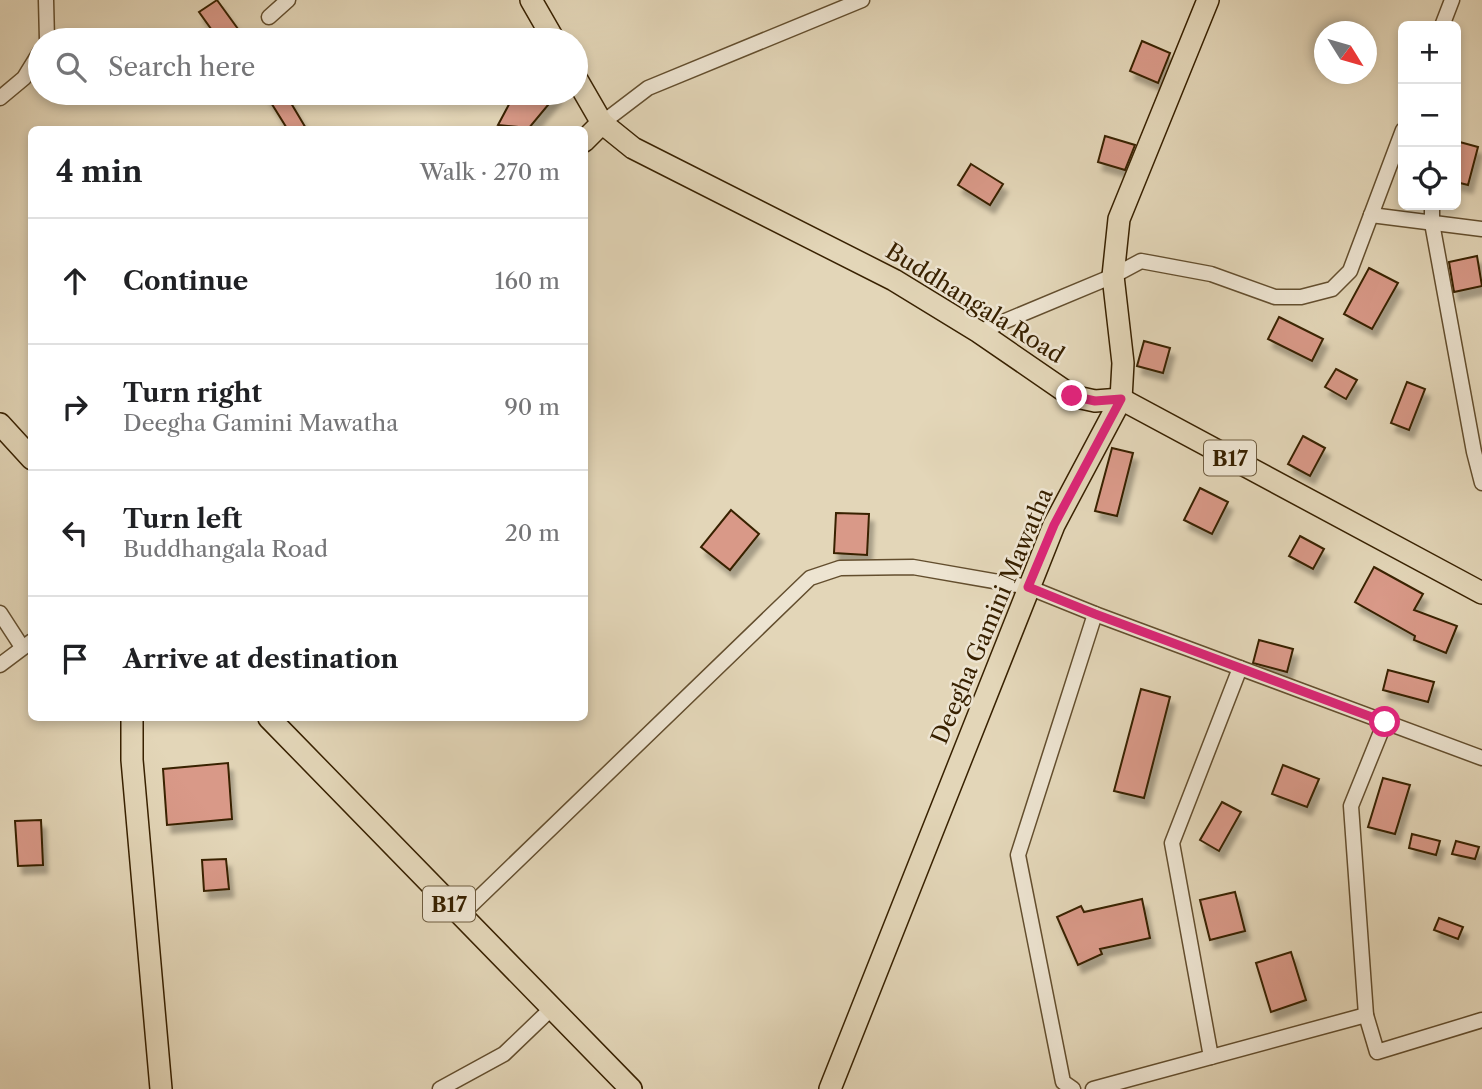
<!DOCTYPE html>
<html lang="en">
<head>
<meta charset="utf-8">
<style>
	body { margin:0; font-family:"Libre Caslon Text",serif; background:#f6f6f6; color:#202124 }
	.controls { position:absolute; right:21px; top:21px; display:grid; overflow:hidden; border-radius:10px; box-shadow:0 4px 10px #0003 }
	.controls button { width:63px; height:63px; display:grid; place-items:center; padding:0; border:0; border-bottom:2px solid #e0e0e0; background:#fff; color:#202124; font:35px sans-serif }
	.compass { position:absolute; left:1314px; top:21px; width:63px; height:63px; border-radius:50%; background:#fff; box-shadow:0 4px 10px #0003; rotate:127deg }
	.stop { position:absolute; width:21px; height:21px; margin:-16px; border:5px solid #db2777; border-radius:50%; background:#fff }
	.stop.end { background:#db2777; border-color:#fff; box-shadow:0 2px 7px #0008 }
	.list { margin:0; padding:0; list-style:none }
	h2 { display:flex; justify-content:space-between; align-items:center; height:91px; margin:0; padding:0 28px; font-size:30px }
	h2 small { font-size:23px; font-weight:400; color:#757577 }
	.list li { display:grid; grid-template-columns:46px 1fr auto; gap:21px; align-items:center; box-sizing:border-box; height:126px; padding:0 28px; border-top:2px solid #e0e0e0 }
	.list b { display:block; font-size:26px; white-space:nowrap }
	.list p { margin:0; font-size:23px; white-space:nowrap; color:#757577 }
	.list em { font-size:23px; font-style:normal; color:#757577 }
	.icon { flex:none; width:38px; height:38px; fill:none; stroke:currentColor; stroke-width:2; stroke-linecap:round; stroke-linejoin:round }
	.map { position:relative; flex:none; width:1482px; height:1089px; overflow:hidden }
	.search { position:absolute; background:#fff; box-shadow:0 4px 10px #0003; left:28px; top:28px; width:560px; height:77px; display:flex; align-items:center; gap:18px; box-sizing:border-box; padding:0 24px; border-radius:38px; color:#757577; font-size:26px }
	.panel { position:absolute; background:#fff; box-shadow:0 4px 10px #0003; left:28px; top:126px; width:560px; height:595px; border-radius:10px }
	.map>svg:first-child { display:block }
</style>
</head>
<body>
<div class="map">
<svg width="1482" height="1089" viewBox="0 0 1482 1089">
	<defs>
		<filter id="shadow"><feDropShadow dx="4.5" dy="8" stdDeviation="2" flood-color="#0004"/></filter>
	</defs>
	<rect width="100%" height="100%" fill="#e3d6b8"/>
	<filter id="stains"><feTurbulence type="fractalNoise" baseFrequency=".00286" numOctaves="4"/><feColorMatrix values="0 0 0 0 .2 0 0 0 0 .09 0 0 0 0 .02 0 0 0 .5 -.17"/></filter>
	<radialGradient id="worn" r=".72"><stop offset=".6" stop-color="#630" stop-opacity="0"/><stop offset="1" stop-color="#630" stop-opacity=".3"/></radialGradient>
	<g fill="#d99988" stroke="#382100" stroke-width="2" filter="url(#shadow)">
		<path d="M 217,0 L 246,40 L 219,40 L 199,12 Z"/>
		<path d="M 1142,41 L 1170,53 L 1158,83 L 1130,71 Z"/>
		<path d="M 265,93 L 285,93 L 307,130 L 288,130 Z"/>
		<path d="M 515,93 L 558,93 L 529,128 L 498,125 Z"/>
		<path d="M 1105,136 L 1135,145 L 1125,170 L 1098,162 Z"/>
		<path d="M 1456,141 L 1478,147 L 1468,185 L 1456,182 Z"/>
		<path d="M 971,164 L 1003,184 L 990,205 L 958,185 Z"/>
		<path d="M 1477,256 L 1482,286 L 1454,292 L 1449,262 Z"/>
		<path d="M 1369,268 L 1398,283 L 1372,329 L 1344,314 Z"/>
		<path d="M 1279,317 L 1323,339 L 1312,361 L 1268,339 Z"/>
		<path d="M 1144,341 L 1170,348 L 1163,373 L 1137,366 Z"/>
		<path d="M 1336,369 L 1357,380 L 1346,399 L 1325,387 Z"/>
		<path d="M 1407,382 L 1425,389 L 1409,430 L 1391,423 Z"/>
		<path d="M 1303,436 L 1325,448 L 1310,476 L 1288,464 Z"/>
		<path d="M 1112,448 L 1133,453 L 1117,516 L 1095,511 Z"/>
		<path d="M 1200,488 L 1228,502 L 1212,534 L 1184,520 Z"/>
		<path d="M 731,510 L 759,534 L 730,570 L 701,547 Z"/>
		<path d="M 836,513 L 869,514 L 867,555 L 834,553 Z"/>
		<path d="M 1300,536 L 1324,549 L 1313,569 L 1289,556 Z"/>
		<path d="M 1374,567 L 1423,594 L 1414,610 L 1457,626 L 1446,653 L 1414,640 L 1415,636 L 1355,602 Z"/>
		<path d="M 1259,640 L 1293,649 L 1287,672 L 1253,663 Z"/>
		<path d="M 1388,670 L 1434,682 L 1428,702 L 1383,690 Z"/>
		<path d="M 1141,689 L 1170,697 L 1144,798 L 1114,791 Z"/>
		<path d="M 228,763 L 232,819 L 167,825 L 163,769 Z"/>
		<path d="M 1283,765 L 1319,779 L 1307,807 L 1272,794 Z"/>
		<path d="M 1383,778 L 1410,785 L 1395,834 L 1368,827 Z"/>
		<path d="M 1222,802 L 1241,812 L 1219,851 L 1200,840 Z"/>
		<path d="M 41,820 L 43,865 L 18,866 L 15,821 Z"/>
		<path d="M 1412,834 L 1440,841 L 1436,855 L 1409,848 Z"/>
		<path d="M 1456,841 L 1479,847 L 1475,859 L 1452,854 Z"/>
		<path d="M 226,859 L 229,889 L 204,891 L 202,860 Z"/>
		<path d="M 1235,892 L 1245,931 L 1210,940 L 1200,900 Z"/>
		<path d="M 1142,899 L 1150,938 L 1100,949 L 1102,954 L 1078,965 L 1057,917 L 1081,906 L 1084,912 Z"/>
		<path d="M 1439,918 L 1463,927 L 1458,939 L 1434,930 Z"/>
		<path d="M 1291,952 L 1306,1000 L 1271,1012 L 1256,963 Z"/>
	</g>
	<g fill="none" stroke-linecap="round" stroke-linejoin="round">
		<g stroke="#634e2e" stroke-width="17">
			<g id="minor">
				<path d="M 46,0 L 47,40"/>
				<path d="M 269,17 L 288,0"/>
				<path d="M 1442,26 L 1452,0"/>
				<path d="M 0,98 L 24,78 L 40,52"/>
				<path d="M 602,123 L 648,88 L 862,0"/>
				<path d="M 1432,205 L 1432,223 L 1474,452 L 1482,483"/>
				<path d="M 1371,215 L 1482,229"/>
				<path d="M 979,332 L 1113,276 L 1141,261 L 1211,274 L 1275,297 L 1301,297 L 1332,289 L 1350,271 L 1403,130"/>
				<path d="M 0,613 L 22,647"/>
				<path d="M 0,665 L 32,641"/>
				<path d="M 1385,722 L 1351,806 L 1366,1015 L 1377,1052 L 1482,1020"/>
				<path d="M 460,916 L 810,578 L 840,568 L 913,567 L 1028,587 L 1095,614 L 1482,758"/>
				<path d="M 1211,1057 L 1172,843 L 1240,668"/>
				<path d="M 440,1089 L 504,1054 L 552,1008"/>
				<path d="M 1073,1089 L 1063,1082 L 1018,855 L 1095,614"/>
				<path d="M 1093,1089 L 1366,1015"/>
			</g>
		</g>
		<g stroke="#382100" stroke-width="24">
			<g id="primary">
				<path d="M 531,0 L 554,40"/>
				<path d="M 576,78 L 602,123 L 633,148 L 894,280 L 979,332 L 1072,396 L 1095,401 L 1121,399 L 1482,593"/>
				<path d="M 584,141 L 602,123"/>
				<path d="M 0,424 L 32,459"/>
				<path d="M 132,718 L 132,760 L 161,1089"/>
				<path d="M 269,718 L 631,1089"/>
				<path d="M 830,1089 L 1054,525 L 1121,399 L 1123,363 L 1113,276 L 1119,219 L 1208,0"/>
			</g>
		</g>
		<use href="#minor" stroke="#ede4d1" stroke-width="14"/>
		<use href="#primary" stroke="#e3d6b8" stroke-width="21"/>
	</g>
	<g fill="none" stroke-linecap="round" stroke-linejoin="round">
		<path stroke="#db2777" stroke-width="9" d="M 1072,396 L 1095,401 L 1121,399 L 1054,525 L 1028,587 L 1095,614 L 1385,722"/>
	</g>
	<g text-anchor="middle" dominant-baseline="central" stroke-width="5" stroke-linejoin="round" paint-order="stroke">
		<g fill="#ede4d1" stroke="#6e5c3f" stroke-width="2">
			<rect x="1204" y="440.5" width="52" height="35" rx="5"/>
			<rect x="423" y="886.5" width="52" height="35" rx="5"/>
		</g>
		<g font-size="21" font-weight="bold" fill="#382100">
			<text x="1230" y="458">B17</text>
			<text x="449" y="904">B17</text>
		</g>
		<g font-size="23" fill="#382100" stroke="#ede4d1">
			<text transform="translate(975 303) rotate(32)">Buddhangala Road</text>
			<text transform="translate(992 616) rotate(-67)">Deegha Gamini Mawatha</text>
		</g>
	</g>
	<rect width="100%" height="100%" filter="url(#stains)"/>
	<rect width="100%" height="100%" fill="url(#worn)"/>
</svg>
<div class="controls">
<button>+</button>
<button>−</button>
<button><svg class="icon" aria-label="locate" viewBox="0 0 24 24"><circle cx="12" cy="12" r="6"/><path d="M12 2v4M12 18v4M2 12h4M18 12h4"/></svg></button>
</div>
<svg class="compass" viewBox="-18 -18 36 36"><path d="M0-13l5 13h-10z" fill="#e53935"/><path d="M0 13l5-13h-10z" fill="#757577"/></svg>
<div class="stop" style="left:1385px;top:722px"></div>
<div class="stop end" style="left:1072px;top:396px"></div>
<div class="search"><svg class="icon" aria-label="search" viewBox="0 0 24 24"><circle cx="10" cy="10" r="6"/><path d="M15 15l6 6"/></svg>Search here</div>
<section class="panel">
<h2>4 min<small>Walk · 270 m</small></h2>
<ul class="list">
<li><svg class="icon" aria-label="ahead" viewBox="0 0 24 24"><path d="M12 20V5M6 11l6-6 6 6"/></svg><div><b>Continue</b></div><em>160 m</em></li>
<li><svg class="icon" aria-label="right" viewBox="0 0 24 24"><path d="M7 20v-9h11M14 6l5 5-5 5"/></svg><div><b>Turn right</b><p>Deegha Gamini Mawatha</p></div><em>90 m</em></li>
<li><svg class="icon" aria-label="left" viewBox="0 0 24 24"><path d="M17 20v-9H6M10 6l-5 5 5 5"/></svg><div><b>Turn left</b><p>Buddhangala Road</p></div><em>20 m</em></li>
<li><svg class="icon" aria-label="arrive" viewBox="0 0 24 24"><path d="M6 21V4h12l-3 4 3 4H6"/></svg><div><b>Arrive at destination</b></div></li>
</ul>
</section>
</div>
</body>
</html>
